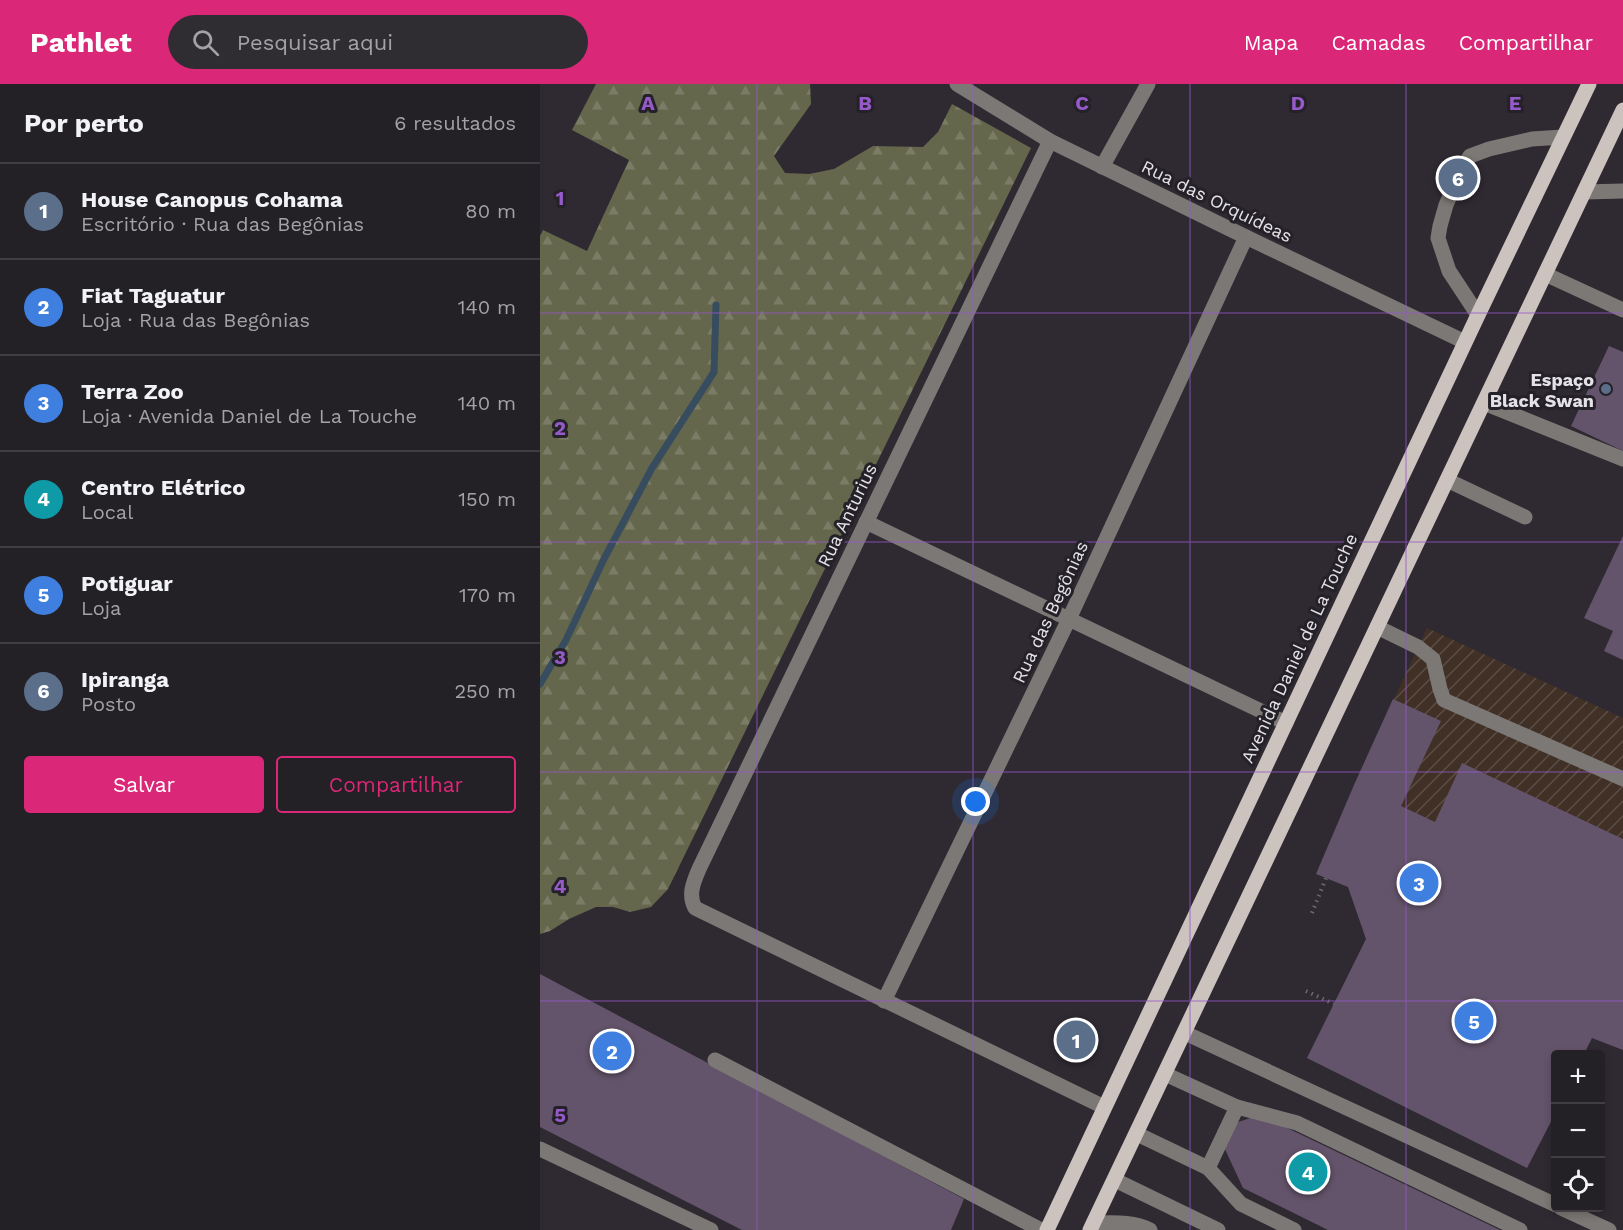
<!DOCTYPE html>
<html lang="pt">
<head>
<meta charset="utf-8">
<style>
	body { margin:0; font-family:"Work Sans",sans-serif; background:#2f2d32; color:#f1f3f6 }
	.controls { position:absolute; right:18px; bottom:18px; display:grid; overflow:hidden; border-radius:6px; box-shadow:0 3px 9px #0003 }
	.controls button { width:54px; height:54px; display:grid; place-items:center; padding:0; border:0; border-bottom:2px solid #403e43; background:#232026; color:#f1f3f6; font:30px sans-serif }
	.you { position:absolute; left:436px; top:718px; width:21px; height:21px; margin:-15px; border:4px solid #fff; border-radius:50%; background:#1a73e8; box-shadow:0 0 0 9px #1a73e833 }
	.badge { display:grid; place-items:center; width:39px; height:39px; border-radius:50%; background:#db2777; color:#fff; font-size:20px; font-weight:700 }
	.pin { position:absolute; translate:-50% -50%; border:3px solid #fff; box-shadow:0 2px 6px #0006 }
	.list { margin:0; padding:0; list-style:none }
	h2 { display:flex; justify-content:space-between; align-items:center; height:78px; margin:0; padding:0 24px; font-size:26px }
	h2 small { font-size:20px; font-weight:400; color:#a3a3a7 }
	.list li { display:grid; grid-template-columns:39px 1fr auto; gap:18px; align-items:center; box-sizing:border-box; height:96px; padding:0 24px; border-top:2px solid #403e43 }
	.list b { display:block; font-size:22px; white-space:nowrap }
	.list p { margin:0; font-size:20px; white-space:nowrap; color:#a3a3a7 }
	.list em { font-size:20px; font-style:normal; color:#a3a3a7 }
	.actions { display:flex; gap:12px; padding:18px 24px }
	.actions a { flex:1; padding:14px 0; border:2px solid #db2777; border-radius:6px; text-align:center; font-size:21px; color:#db2777 }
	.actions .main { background:#db2777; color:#fff }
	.icon { flex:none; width:33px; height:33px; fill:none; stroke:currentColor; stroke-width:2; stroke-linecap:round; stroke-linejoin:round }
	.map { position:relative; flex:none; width:1083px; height:1146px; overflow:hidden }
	header { display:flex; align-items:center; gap:36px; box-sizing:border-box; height:84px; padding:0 30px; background:#db2777; color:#fff }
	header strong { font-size:28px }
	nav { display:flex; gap:33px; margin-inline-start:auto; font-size:21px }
	.search { width:420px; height:54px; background:#2f2d32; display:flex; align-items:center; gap:15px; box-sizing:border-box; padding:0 21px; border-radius:33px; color:#a3a3a7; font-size:22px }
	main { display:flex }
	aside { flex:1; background:#232026 }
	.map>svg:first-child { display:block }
</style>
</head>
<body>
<header>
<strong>Pathlet</strong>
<div class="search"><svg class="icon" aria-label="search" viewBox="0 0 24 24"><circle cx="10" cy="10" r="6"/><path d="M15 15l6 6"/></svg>Pesquisar aqui</div>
<nav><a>Mapa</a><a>Camadas</a><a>Compartilhar</a></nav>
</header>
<main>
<aside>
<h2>Por perto<small>6 resultados</small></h2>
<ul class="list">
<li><span class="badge" style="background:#5c6f8a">1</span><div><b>House Canopus Cohama</b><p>Escritório · Rua das Begônias</p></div><em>80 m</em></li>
<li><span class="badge" style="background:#3f7fe0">2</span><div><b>Fiat Taguatur</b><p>Loja · Rua das Begônias</p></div><em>140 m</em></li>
<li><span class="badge" style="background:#3f7fe0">3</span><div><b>Terra Zoo</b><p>Loja · Avenida Daniel de La Touche</p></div><em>140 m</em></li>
<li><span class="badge" style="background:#0f9aa8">4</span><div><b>Centro Elétrico</b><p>Local</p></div><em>150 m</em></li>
<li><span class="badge" style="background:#3f7fe0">5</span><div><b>Potiguar</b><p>Loja</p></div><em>170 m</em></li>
<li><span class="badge" style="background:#5c6f8a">6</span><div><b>Ipiranga</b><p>Posto</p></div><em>250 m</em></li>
</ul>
<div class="actions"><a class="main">Salvar</a><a>Compartilhar</a></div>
</aside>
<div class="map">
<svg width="1083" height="1146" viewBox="0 0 1083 1146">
	<defs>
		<pattern id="industrial-furrows" width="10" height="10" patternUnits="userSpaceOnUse" patternTransform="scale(1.5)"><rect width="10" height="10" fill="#403026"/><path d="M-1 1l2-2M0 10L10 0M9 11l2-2" fill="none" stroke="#5b4e46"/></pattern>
		<pattern id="forest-firs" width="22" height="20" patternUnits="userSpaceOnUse" patternTransform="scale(1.5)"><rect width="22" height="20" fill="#65674c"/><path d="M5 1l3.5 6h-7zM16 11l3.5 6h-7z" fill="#7b7c66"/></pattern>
	</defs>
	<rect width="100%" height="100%" fill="#2f2a32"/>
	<path fill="url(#industrial-furrows)" d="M 887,544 L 1083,634 L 1083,824 L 814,701 Z"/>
	<path fill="url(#forest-firs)" d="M 56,0 L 270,0 L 271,20 L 234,72 L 245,89 L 269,90 L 294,85 L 333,62 L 383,63 L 398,48 L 412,20 L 491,64 L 128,805 L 111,823 L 90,828 L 73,823 L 56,823 L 29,835 L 10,847 L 0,850 L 0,152 L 3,146 L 47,167 L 89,76 L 32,46 Z"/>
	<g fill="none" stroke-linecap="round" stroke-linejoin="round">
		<path stroke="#374d5f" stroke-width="7" d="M 0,600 L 26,556 L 64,475 L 112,384 L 174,288 L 176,221"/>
	</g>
	<g fill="#64546b">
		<path d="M 1069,262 L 1083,268 L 1083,367 L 1031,342 Z"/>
		<path d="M 1083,452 L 1083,576 L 1064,567 L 1073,547 L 1044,534 Z"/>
		<path d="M 853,615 L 901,637 L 861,722 L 895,738 L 922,679 L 1083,755 L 1083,966 L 1052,954 L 1044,970 L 1016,970 L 1016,1028 L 987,1084 L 767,974 L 826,855 L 808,803 L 776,790 L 814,701 Z"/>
		<path d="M 0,890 L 424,1115 L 411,1146 L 202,1146 L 0,1043 Z"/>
		<path d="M 720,1031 L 960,1146 L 788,1146 L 703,1104 L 677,1048 L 679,1044 Z"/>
	</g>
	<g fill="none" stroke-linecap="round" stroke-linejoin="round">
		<g stroke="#6d6970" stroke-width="4" stroke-dasharray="1.5 4.5" stroke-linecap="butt">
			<path d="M 772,829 L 786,794"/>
			<path d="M 766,907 L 794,920"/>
		</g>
		<g stroke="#7c7875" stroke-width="15">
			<path d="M 417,0 L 510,57 L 706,153 L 925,258"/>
			<path d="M 510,57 L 159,785 C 153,799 148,811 155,824 L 564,1023"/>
			<path d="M 562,83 L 608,0"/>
			<path d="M 1044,108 L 1083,107"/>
			<path d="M 1005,190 L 1083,226"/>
			<path d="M 938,231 L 909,187 L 898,154 L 900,142 L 906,121 L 922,85 L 930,72 L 949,65 L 992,55 L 1023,53"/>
			<path d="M 944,319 L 1083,375"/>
			<path d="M 907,396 L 985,433"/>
			<path d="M 326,438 L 746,639"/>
			<path d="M 837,543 L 878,563 L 893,575 L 900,605 L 904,616 L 1083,695"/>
			<path d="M 344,917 L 529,535 L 706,153"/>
			<path d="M 645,949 L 1016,1121"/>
			<path d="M 175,976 L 501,1146"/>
			<path d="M 697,1023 L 757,1039 L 980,1146"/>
			<path d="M 597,1050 L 668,1084 L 697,1023 L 625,990"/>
			<path d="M 0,1065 L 171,1146"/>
			<path d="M 668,1084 L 701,1120 L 754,1146"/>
			<path d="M 575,1096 L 678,1146"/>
			<path d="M 1021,1124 L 1069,1146"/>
			<path d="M 554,1139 C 573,1139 592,1137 610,1146"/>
		</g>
		<g stroke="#ccc3be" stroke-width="15">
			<path d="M 507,1146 L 938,231 L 1049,0"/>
			<path d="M 550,1146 L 1083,26"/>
		</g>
	</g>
	<path fill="none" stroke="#965ac9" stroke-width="1.5" stroke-opacity="0.55" d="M 217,0 L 217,1146M 433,0 L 433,1146M 650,0 L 650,1146M 866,0 L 866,1146M 0,229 L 1083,229M 0,458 L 1083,458M 0,688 L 1083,688M 0,917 L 1083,917"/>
	<circle fill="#5c6f8a" stroke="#252128" stroke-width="2" cx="1066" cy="305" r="6"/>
	<g text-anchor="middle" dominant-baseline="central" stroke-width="6" stroke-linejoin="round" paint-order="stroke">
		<g font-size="18" fill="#e5e2e7" stroke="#252128">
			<text transform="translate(677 117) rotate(26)">Rua das Orquídeas</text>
			<text transform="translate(307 431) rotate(-64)">Rua Anturius</text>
			<text transform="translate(510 528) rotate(-65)">Rua das Begônias</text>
			<text transform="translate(759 564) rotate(-65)">Avenida Daniel de La Touche</text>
		</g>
		<g font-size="18" font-weight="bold" fill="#e5e2e7" stroke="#252128" text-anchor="end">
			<text x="1054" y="295">Espaço<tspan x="1054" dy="21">Black Swan</tspan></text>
		</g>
	</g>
	<g font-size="20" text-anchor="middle" font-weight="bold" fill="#965ac9" stroke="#252128" stroke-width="6" stroke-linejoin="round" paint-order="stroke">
		<text x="108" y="26">A</text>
		<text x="325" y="26">B</text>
		<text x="542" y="26">C</text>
		<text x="758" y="26">D</text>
		<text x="975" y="26">E</text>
		<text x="20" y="121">1</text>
		<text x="20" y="351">2</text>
		<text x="20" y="580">3</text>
		<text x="20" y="809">4</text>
		<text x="20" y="1038">5</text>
	</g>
</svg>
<div class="controls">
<button>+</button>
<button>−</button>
<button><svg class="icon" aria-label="locate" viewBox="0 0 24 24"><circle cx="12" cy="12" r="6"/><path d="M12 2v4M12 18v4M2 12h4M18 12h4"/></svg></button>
</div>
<div class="you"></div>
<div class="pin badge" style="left:536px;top:956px;background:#5c6f8a">1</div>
<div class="pin badge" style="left:72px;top:967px;background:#3f7fe0">2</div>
<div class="pin badge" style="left:879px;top:799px;background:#3f7fe0">3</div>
<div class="pin badge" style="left:768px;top:1088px;background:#0f9aa8">4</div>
<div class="pin badge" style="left:934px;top:937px;background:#3f7fe0">5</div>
<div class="pin badge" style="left:918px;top:94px;background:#5c6f8a">6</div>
</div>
</main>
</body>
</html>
